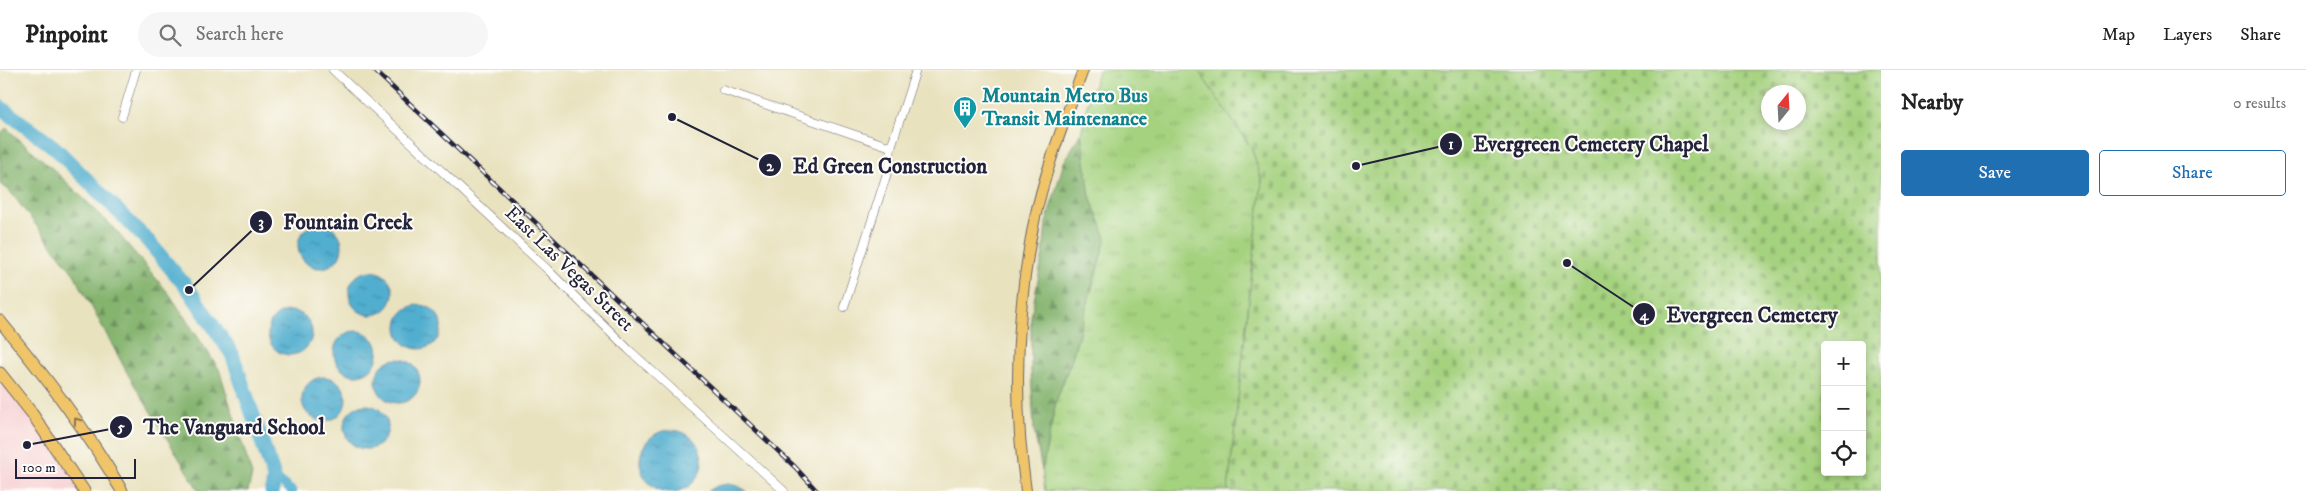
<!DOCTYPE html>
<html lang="en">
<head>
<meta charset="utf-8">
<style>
	body { margin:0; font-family:"IM FELL DW Pica",serif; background:#f6f6f6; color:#222 }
	.controls { position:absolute; right:15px; bottom:15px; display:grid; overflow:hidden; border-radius:5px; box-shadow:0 2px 8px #0003 }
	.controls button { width:45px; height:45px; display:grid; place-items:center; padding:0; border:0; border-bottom:1px solid #e0e0e0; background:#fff; color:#222; font:25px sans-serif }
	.compass { position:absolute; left:1761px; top:15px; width:45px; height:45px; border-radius:50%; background:#fff; box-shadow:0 2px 8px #0003; rotate:18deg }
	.scale { position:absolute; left:15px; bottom:12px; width:121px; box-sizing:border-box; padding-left:5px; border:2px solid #22223b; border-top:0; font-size:14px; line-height:18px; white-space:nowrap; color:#22223b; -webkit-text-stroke:4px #fdfcf7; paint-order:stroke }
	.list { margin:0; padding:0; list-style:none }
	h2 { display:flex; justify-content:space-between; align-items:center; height:65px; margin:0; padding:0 20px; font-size:21px }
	h2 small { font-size:16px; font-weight:400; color:#767676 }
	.actions { display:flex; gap:10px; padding:15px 20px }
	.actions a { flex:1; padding:11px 0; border:1px solid #1f6fb2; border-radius:5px; text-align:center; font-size:18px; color:#1f6fb2 }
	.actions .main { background:#1f6fb2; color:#fff }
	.icon { flex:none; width:28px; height:28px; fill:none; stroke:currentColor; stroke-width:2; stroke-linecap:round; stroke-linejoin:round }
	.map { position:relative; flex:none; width:1881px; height:421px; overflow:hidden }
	header { display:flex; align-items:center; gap:30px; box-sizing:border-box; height:70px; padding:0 25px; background:#fff; border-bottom:1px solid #e0e0e0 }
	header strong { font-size:24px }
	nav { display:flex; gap:28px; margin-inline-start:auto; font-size:18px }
	.search { width:350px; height:45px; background:#f6f6f6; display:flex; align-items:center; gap:12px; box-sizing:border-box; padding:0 18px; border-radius:28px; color:#767676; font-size:19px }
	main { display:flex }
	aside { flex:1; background:#fff }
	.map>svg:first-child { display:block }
</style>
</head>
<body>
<header>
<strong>Pinpoint</strong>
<div class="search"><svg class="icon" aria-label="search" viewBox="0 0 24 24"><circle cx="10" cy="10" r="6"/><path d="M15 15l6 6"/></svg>Search here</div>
<nav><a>Map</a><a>Layers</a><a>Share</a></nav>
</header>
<main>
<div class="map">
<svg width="1881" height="421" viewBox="0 0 1881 421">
	<defs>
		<pattern id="grass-tufts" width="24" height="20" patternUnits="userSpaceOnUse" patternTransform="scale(1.25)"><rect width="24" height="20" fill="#a5d27f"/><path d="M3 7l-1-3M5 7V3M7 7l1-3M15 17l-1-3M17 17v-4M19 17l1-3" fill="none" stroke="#8eb46f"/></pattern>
		<pattern id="forest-firs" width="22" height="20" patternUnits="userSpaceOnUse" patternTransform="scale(1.25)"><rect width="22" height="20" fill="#84b46e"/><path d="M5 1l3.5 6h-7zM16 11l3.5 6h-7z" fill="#6c925c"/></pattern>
		<pattern id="cemetery-stones" width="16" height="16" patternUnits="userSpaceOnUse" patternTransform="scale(1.25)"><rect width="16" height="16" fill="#a5d27f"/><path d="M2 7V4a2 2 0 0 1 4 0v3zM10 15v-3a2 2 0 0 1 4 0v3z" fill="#8eb46f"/></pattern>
		<pattern id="water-ripples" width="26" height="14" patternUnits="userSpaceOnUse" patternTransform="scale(1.25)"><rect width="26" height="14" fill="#51aecf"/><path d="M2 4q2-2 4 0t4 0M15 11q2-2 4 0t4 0" fill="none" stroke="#438da9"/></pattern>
	</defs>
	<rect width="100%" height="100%" fill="#fdfcf7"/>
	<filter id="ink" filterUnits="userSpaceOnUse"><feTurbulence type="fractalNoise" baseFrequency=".02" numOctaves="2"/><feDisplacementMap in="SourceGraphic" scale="10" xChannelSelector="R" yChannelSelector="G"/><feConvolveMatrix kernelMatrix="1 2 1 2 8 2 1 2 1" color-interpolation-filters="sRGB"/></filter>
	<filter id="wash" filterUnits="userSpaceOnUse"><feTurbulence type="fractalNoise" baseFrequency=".0096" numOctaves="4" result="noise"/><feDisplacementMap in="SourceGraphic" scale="20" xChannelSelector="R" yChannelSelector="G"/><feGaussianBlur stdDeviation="1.12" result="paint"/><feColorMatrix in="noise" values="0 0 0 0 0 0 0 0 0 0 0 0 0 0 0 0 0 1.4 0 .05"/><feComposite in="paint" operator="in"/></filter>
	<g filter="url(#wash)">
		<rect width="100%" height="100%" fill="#e9e2bf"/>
		<path fill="#f7cfd2" d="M 0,303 L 84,421 L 0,421 Z"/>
		<path fill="url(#grass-tufts)" stroke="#647a5d" d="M 1099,0 L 1198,0 L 1252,79 L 1262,111 L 1228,421 L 1045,421 L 1042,400 L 1056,331 L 1072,288 L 1106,168 L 1090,127 L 1081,63 L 1087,35 Z"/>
		<g fill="url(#forest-firs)" stroke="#536b54">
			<path d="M 6,58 L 54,100 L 112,156 L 170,225 L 219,299 L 252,405 L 248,421 L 199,421 L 129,306 L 74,204 L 9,120 L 0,114 L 0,64 Z"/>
			<path d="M 1081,63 L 1090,127 L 1106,168 L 1072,288 L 1056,331 L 1042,400 L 1034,360 L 1031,301 L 1031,246 L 1043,184 L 1046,153 L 1064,92 Z"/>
		</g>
		<path fill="url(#cemetery-stones)" stroke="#647a5d" fill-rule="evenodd" d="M 1198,0 L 1881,0 L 1881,421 L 1228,421 L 1262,111 L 1252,79 ZM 1768,22 L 1798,22 L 1798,52 L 1768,52 ZM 1825,275 L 1862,275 L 1862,402 L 1825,402 Z"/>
		<g fill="url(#water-ripples)" stroke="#3a6885">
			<circle cx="320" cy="176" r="22"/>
			<circle cx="371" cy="223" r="22"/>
			<circle cx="419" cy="257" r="22"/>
			<circle cx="290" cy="263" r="22"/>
			<circle cx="356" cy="283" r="22"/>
			<circle cx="398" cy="311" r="22"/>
			<circle cx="324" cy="329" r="22"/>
			<circle cx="366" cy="357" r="22"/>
			<circle cx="671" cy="391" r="31"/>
			<path d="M 728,414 L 738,416 L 747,421 L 708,421 L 717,416 Z"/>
		</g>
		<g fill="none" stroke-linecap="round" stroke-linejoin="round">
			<path stroke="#51aecf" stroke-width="9" d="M 274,407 L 292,421"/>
			<path stroke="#51aecf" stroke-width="15" d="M 0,37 L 54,77 L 148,171 L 189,220 L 232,284 L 274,407 L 272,421"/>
		</g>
	</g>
	<g filter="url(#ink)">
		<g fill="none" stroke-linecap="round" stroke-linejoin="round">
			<g stroke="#686569" stroke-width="9">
				<g id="minor">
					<path d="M 333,0 L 548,200 L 628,279 L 784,421"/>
					<path d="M 723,20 L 891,77"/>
					<path d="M 122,47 L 136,0"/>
					<path d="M 844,237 L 889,97 L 891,77 L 916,0"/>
				</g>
			</g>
			<g stroke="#686569" stroke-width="12">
				<path id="major" d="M 1026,421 C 1013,331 1016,241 1034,152 C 1045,100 1065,50 1083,0"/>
			</g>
			<g stroke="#686569" stroke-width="13">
				<g id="highway">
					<path d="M 0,251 C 44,305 87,360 122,421"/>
					<path d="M 0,303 L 31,342 L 84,421"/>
				</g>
			</g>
			<use href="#minor" stroke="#fff" stroke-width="8"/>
			<use href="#major" stroke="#f0c469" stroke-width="10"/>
			<use href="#highway" stroke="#f0c469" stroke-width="11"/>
			<g stroke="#22223b" stroke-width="4.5">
				<path id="rail" d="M 374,0 L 795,397 L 817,421"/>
			</g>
			<use href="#rail" stroke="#fdfcf7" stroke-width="2.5" stroke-dasharray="8" stroke-linecap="butt"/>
		</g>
		<defs><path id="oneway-chevron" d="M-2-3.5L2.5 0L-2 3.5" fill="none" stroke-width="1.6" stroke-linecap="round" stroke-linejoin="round" transform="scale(1.25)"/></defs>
		<use stroke="#897352" href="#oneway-chevron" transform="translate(77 351) rotate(-125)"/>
	</g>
	<defs>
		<g id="building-pin" transform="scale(1.25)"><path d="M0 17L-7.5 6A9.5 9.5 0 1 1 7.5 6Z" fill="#0f9aa8" stroke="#fdfcf7"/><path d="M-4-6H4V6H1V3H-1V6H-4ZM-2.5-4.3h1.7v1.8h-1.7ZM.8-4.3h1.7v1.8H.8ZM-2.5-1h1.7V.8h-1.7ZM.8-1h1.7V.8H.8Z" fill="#fff"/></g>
	</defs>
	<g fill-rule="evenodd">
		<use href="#building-pin" x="965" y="38"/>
	</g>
	<g text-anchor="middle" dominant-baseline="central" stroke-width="4" stroke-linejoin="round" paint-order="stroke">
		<g font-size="20" font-weight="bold" fill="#0d838f" stroke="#fdfcf7" text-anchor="start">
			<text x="982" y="26">Mountain Metro Bus<tspan x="982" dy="23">Transit Maintenance</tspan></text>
		</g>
		<g font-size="20" fill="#22223b" stroke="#fdfcf7">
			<text transform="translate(569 199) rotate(44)">East Las Vegas Street</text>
		</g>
	</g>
	<path fill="none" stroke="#22223b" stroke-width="2" d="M1356 96L1451 74M672 47L770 95M189 220L261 152M1567 193L1644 244M27 375L121 357"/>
	<g fill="#22223b" stroke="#fdfcf7" stroke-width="2">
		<circle cx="1356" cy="96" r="5"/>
		<circle cx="672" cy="47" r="5"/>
		<circle cx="189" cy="220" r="5"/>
		<circle cx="1567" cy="193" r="5"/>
		<circle cx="27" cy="375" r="5"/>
		<circle cx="1451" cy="74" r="12"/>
		<circle cx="770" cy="95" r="12"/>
		<circle cx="261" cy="152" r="12"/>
		<circle cx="1644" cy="244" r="12"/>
		<circle cx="121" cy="357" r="12"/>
	</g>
	<g font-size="15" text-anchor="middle" font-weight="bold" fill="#fff">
		<text x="1451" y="79">1</text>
		<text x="770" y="101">2</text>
		<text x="261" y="157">3</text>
		<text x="1644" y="250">4</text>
		<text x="121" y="362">5</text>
	</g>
	<g font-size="21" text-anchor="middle" font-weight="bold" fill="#22223b" stroke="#fdfcf7" stroke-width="4" stroke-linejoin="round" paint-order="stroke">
		<text x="1591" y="81">Evergreen Cemetery Chapel</text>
		<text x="890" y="103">Ed Green Construction</text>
		<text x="348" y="159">Fountain Creek</text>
		<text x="1752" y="252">Evergreen Cemetery</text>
		<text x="234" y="364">The Vanguard School</text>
	</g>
</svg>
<div class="controls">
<button>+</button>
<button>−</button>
<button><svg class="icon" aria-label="locate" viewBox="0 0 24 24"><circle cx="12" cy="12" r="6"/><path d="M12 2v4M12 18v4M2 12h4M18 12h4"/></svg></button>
</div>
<svg class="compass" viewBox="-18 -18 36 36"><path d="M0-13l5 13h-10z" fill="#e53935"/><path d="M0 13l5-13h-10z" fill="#767676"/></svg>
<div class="scale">100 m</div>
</div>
<aside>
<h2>Nearby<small>0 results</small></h2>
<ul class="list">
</ul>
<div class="actions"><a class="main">Save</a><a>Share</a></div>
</aside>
</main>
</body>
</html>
